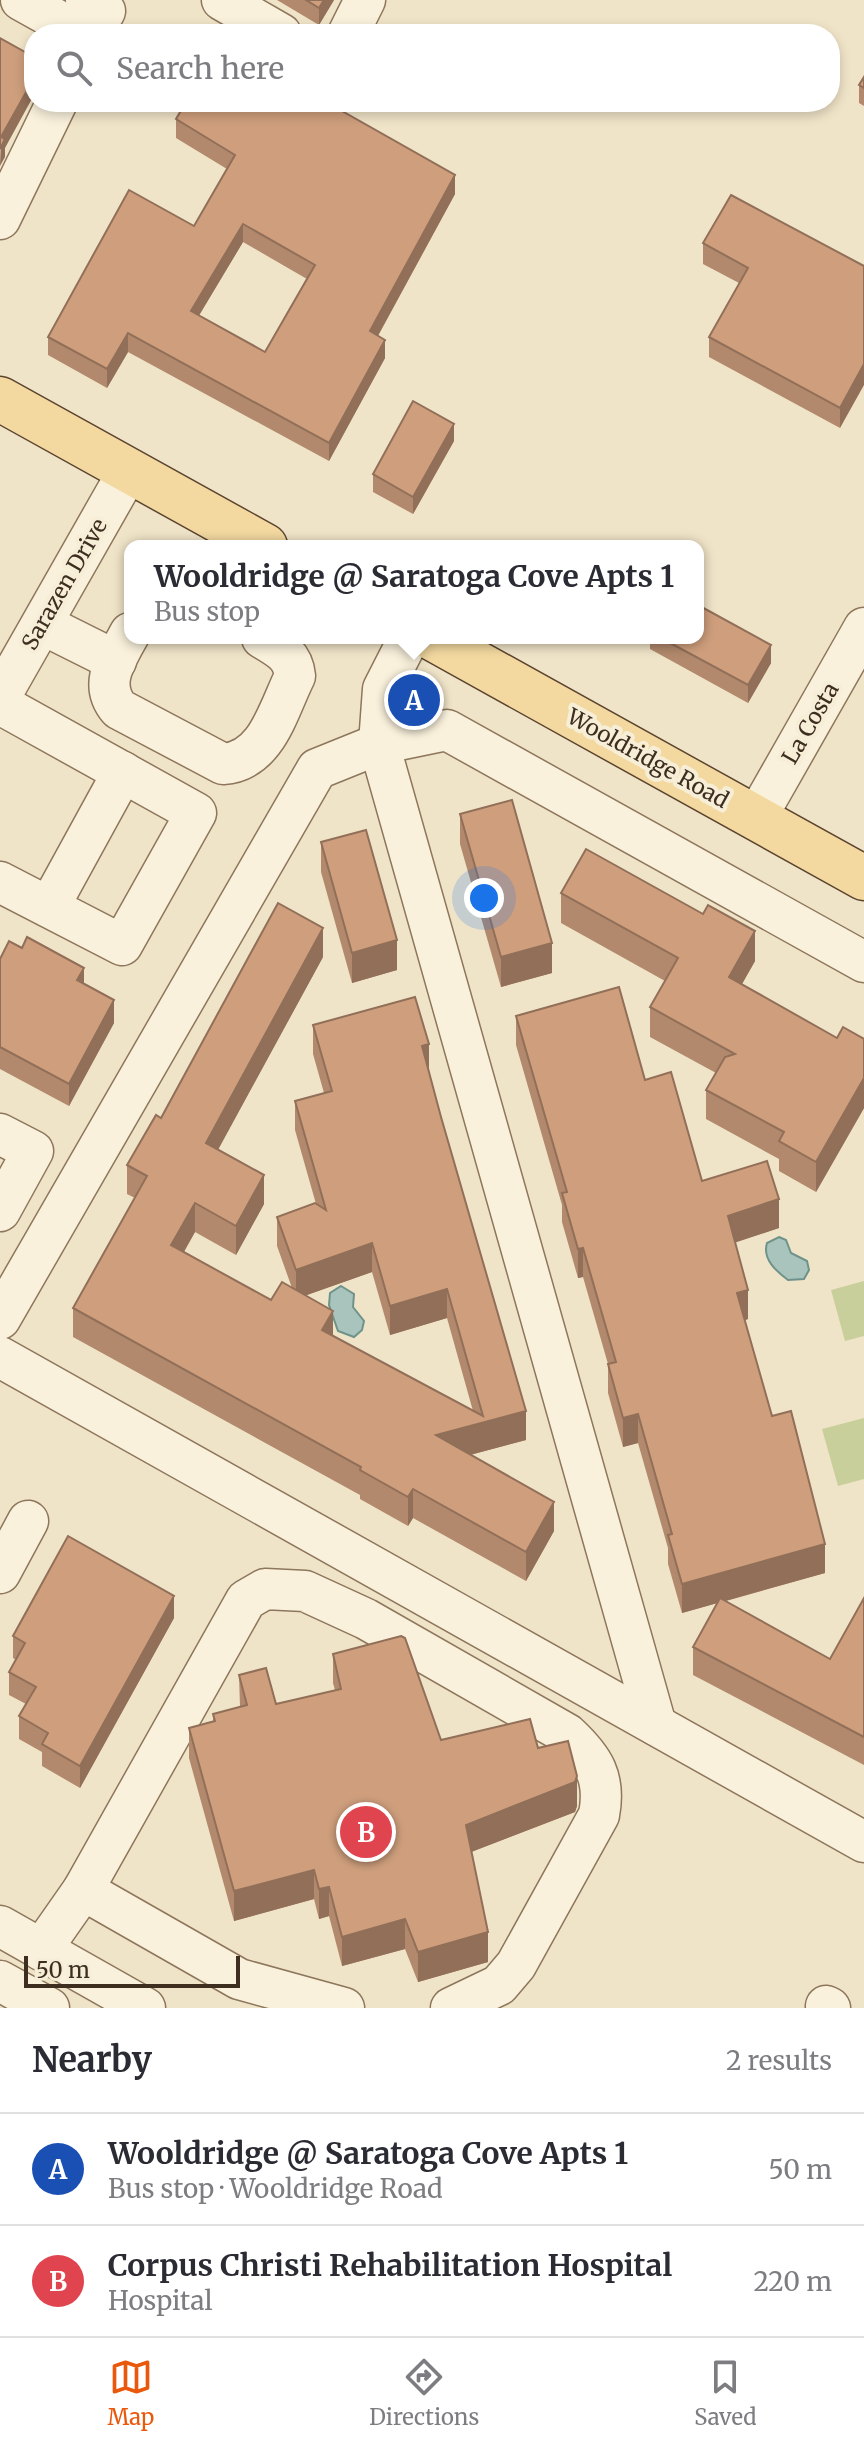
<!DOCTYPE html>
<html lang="en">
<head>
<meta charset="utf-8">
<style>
	body { margin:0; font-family:Merriweather,serif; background:#f7f7f7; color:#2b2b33 }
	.scale { position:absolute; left:24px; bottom:20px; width:216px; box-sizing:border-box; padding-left:8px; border:4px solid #3d2e20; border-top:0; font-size:22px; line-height:28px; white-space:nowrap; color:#3d2e20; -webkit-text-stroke:6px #f7eed8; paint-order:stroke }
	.you { position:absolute; left:484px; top:898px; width:28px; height:28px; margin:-20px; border:6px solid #fff; border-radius:50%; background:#1a73e8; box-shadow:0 0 0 12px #1a73e833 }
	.badge { display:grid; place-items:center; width:52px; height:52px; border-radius:50%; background:#ea580c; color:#fff; font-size:26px; font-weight:700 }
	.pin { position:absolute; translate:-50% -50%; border:4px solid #fff; box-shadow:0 2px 8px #0006 }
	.popup { position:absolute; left:124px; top:540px; width:580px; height:104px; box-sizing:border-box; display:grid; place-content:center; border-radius:16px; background:#fff; filter:drop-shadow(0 2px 6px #0005); font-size:26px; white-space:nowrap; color:#7c7c81 }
	.popup b { font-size:30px; color:#2b2b33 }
	.popup::after { content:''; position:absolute; left:50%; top:100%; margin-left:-16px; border:16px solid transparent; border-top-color:#fff }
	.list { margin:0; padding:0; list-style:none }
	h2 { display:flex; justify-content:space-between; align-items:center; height:104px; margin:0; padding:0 32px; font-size:34px }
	h2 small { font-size:26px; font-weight:400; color:#7c7c81 }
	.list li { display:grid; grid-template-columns:52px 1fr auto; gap:24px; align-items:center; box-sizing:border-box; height:112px; padding:0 32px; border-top:2px solid #e1e1e2 }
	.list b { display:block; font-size:30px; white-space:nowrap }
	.list p { margin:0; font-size:26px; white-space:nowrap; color:#7c7c81 }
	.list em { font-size:26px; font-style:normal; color:#7c7c81 }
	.icon { flex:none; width:44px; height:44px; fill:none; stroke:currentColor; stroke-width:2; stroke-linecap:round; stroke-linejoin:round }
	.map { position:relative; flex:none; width:864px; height:2008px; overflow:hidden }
	.search { position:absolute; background:#fff; box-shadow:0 4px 12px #0003; left:24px; right:24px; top:24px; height:88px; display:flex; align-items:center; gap:20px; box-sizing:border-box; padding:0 28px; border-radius:32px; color:#7c7c81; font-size:30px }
	.sheet { height:328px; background:#fff }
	nav { display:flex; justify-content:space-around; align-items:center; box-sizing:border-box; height:112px; border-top:2px solid #e1e1e2; background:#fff; font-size:22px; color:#7c7c81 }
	nav a { display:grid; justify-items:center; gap:4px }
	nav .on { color:#ea580c }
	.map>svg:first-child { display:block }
</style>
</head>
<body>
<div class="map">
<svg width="864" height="2008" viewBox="0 0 864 2008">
	<rect width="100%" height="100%" fill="#f0e4c8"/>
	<g fill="#c9cf9b">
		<path d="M 864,1281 L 864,1336 L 845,1341 L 831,1290 Z"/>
		<path d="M 864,1418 L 864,1479 L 838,1486 L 822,1429 Z"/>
	</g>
	<g fill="#a9c4bc" stroke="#6f938a" stroke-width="2">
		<path d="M 779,1237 L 786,1240 L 791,1253 L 807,1261 L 809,1270 L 804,1279 L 788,1280 C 776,1271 762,1259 767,1243 Z"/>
		<path d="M 341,1286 L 354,1294 L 353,1307 L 364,1321 L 362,1330 L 354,1337 L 338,1331 L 329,1305 L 330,1293 Z"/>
	</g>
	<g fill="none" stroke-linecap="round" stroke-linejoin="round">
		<g stroke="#8d765c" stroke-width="43">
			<g id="minor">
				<path d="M 21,0 L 82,34"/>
				<path d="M 86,0 L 105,11 L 91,34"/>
				<path d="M 222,0 L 281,34"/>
				<path d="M 348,34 L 365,0"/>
				<path d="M 0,219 L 57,102"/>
				<path d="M 42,624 L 116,661"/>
				<path d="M 130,633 C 116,659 98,684 119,709 L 223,764 C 267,761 278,710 295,676 C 293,655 279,648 262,638"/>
				<path d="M 409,638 L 383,689 L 379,744 L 656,1725"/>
				<path d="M 0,697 L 129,470"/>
				<path d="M 0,704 L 196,813 L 122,945 L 0,882"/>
				<path d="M 756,818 L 864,628"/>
				<path d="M 49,907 L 123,772"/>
				<path d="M 0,1134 L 33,1151 L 0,1211"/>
				<path d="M 0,1319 L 317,769 L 379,744 L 447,730 L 864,962"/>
				<path d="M 0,1357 L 864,1842"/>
				<path d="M 0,1573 L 28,1521"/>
				<path d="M 83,1890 L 246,1600 L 265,1589 L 305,1591 L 366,1619 L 567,1734 C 594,1759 606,1778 599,1815 L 516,1965 L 499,1985 L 451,2008"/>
				<path d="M 0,1926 L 145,2008"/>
				<path d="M 41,1950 L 83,1890 L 239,1979 L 344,2008"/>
				<path d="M 0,1981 L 49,2008"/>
				<path d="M 826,2006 L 830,2008"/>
			</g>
		</g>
		<g stroke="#5b4430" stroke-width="47">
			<g id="major">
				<path d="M 0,399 L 265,546"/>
				<path d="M 432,638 L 864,878"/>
			</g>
		</g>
		<use href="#minor" stroke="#faf1dc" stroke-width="40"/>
		<use href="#major" stroke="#f3d9a0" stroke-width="44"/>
	</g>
	<g fill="#b2896c" fill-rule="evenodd">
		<path d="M 277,0 L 334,0 L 319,25 Z"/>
		<path d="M 864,77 L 864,106 L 859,103 L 859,85 Z"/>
		<path d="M 176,119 L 455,194 L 378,336 L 385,358 L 329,461 L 128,352 L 107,388 L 48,355 L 48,337 L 194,226 L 227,169 L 176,138 ZM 243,242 L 307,279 L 265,352 L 199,315 Z"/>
		<path d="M 703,243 L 864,266 L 840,428 L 709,357 L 709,337 L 739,283 L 703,264 Z"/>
		<path d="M 454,441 L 413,514 L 373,492 L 373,474 Z"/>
		<path d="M 650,638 L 698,638 L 771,663 L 748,703 L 650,649 Z"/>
		<path d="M 460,814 L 552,973 L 501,987 L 460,844 Z"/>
		<path d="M 321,842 L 397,970 L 352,983 L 321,872 Z"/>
		<path d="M 561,893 L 755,961 L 742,984 L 837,1038 L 864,1039 L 864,1108 L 816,1192 L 779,1171 L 779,1159 L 706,1119 L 706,1090 L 716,1073 L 650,1037 L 650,1007 L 665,981 L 561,923 Z"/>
		<path d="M 22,948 L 84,984 L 114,1023 L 69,1106 L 0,1069 L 0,959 Z"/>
		<path d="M 323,957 L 218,1149 L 264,1204 L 236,1255 L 195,1232 L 184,1252 L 271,1300 L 292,1288 L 277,1246 L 277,1217 L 316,1204 L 295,1130 L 295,1101 L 324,1093 L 313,1054 L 313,1025 L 429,1071 L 526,1440 L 470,1455 L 554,1531 L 526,1581 L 413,1518 L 408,1526 L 360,1499 L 360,1495 L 73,1337 L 73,1308 L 135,1198 L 127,1194 L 127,1165 L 161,1118 ZM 372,1272 L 390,1335 L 447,1318 L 473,1411 L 333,1336 L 306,1295 Z"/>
		<path d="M 516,1016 L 645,1080 L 702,1181 L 779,1228 L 735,1242 L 748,1319 L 745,1320 L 772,1416 L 825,1573 L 726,1601 L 830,1659 L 864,1598 L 864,1765 L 693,1675 L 693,1647 L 717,1603 L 682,1613 L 668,1564 L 668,1548 L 638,1443 L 623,1447 L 608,1393 L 608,1364 L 583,1277 L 578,1278 L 562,1222 L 562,1205 L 516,1045 Z"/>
		<path d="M 174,1618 L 80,1788 L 42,1766 L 42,1752 L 19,1739 L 19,1716 L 26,1704 L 9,1695 L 9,1672 L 16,1660 L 13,1658 L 13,1636 Z"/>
		<path d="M 333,1654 L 441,1740 L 538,1748 L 577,1806 L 575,1812 L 471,1852 L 488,1962 L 418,1982 L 405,1949 L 342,1966 L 329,1916 L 319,1919 L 314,1899 L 234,1921 L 189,1758 L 189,1728 L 213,1721 L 213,1714 L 240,1707 L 239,1675 L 276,1704 L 335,1690 L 333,1683 Z"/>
	</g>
	<g fill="#916f58">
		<path d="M 324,0 L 334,0 L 319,25 L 319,8 Z"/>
		<path d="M 34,78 L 34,95 L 5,148 L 5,157 L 0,166 L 1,137 Z"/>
		<path d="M 455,175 L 455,194 L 370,350 L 370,331 Z"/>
		<path d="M 243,224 L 243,242 L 191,329 L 191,311 Z"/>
		<path d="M 128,333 L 128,352 L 107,388 L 107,369 Z"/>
		<path d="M 385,340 L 385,358 L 329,461 L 329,443 Z"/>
		<path d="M 864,364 L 864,385 L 840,428 L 840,408 Z"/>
		<path d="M 454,424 L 454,441 L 413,514 L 413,497 Z"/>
		<path d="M 771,645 L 771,663 L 748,703 L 748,685 Z"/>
		<path d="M 323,928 L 323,957 L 206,1172 L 206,1143 Z"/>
		<path d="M 755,931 L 755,961 L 729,1007 L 729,977 Z"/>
		<path d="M 397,940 L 397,970 L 352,983 L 352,953 Z"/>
		<path d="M 552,943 L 552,973 L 501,987 L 501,957 Z"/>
		<path d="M 84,968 L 84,990 L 77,980 Z"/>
		<path d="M 114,1000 L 114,1023 L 69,1106 L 69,1084 Z"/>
		<path d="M 429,1044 L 429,1073 L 422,1046 Z"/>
		<path d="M 864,1078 L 864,1108 L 816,1192 L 816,1162 Z"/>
		<path d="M 264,1175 L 264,1204 L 236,1255 L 236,1226 Z"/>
		<path d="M 779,1199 L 779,1228 L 728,1245 L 728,1216 Z"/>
		<path d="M 195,1203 L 195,1232 L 171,1274 L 171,1245 Z"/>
		<path d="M 372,1243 L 372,1272 L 296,1299 L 296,1270 Z"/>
		<path d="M 583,1248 L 583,1277 L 578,1278 L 578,1249 Z"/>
		<path d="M 447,1289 L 447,1318 L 390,1335 L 390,1306 Z"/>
		<path d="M 748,1290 L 748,1319 L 737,1323 L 737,1293 Z"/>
		<path d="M 333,1311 L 333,1340 L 322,1330 Z"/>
		<path d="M 526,1411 L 526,1440 L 436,1464 L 436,1435 Z"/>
		<path d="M 638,1414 L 638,1443 L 623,1447 L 623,1418 Z"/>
		<path d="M 413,1489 L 413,1518 L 408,1526 L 408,1497 Z"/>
		<path d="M 554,1502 L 554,1531 L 526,1581 L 526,1552 Z"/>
		<path d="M 825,1544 L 825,1573 L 682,1613 L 682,1584 Z"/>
		<path d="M 174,1596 L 174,1618 L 80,1788 L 80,1766 Z"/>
		<path d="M 577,1776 L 577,1806 L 575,1812 L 466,1854 L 466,1825 Z"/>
		<path d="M 314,1870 L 314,1899 L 234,1921 L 234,1891 Z"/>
		<path d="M 329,1887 L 329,1916 L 319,1919 L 319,1889 Z"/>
		<path d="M 405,1919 L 405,1949 L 342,1966 L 342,1937 Z"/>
		<path d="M 488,1932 L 488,1962 L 418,1982 L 418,1952 Z"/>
	</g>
	<g fill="#cf9f7d" stroke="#916f58" stroke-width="2" fill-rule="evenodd">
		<path d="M 306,0 L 324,0 L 319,8 Z"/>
		<path d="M 0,38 L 34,57 L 34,78 L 1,137 L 5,139 L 0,149 Z"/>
		<path d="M 864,77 L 864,88 L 859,85 Z"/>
		<path d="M 186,102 L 326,102 L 455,175 L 370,331 L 385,340 L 329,443 L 128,333 L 107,369 L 48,337 L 129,190 L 194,226 L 235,155 L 176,119 ZM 243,224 L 315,265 L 265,352 L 191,311 Z"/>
		<path d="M 731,195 L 864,266 L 864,364 L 840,408 L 709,337 L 748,268 L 703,243 Z"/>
		<path d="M 413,401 L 454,424 L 413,497 L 373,474 Z"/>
		<path d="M 698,605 L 771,645 L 748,685 L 661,638 L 698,638 Z"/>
		<path d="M 512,800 L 552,943 L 501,957 L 460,814 Z"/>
		<path d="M 366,830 L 397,940 L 352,953 L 321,842 Z"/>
		<path d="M 586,849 L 703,914 L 708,905 L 755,931 L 729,977 L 837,1038 L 843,1027 L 864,1039 L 864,1078 L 816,1162 L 779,1141 L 784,1132 L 706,1090 L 725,1057 L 735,1054 L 650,1007 L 678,958 L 561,893 Z"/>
		<path d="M 278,903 L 323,928 L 206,1143 L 264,1175 L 236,1226 L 195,1203 L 171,1245 L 271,1300 L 282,1282 L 333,1311 L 322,1330 L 483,1416 L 447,1289 L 390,1306 L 372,1243 L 296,1270 L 277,1217 L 315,1203 L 326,1210 L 295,1101 L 332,1091 L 313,1025 L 415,997 L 429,1044 L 422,1046 L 441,1117 L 526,1411 L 436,1435 L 554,1502 L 526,1552 L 413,1489 L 408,1497 L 360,1470 L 361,1467 L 73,1308 L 147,1176 L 127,1165 L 156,1115 L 161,1118 Z"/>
		<path d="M 27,937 L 84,968 L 77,980 L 114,1000 L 69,1084 L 0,1047 L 0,959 L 9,941 L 22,948 Z"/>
		<path d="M 619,987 L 645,1080 L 671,1072 L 702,1181 L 767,1161 L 779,1199 L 728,1216 L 748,1290 L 737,1293 L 772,1416 L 791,1411 L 825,1544 L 682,1584 L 668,1535 L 672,1534 L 638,1414 L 623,1418 L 608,1364 L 616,1362 L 583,1248 L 578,1249 L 562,1193 L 567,1192 L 516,1016 Z"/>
		<path d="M 68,1536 L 174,1596 L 80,1766 L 42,1744 L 48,1733 L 19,1716 L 36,1687 L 9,1672 L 25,1643 L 13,1636 Z"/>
		<path d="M 720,1598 L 830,1659 L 864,1598 L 864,1737 L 693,1647 Z"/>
		<path d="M 401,1636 L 405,1638 L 441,1740 L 530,1719 L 538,1748 L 568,1741 L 577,1776 L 575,1782 L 466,1825 L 488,1932 L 418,1952 L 405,1919 L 342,1937 L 329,1887 L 319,1889 L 314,1870 L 234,1891 L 189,1728 L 215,1721 L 213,1714 L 247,1705 L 239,1675 L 266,1668 L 276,1704 L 341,1689 L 333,1654 Z"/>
	</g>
	<g text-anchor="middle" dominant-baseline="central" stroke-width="8" stroke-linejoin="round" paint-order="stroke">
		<g font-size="22" fill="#3d2e20" stroke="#f7eed8">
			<text transform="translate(64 584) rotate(-60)">Sarazen Drive</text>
			<text transform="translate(810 723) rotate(-60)">La Costa</text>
			<text transform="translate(648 758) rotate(29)">Wooldridge Road</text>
		</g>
	</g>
</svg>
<div class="scale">50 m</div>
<div class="you"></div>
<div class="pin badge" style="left:414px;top:700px;background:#1a4fb4">A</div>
<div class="popup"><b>Wooldridge @ Saratoga Cove Apts 1</b>Bus stop</div>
<div class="pin badge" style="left:366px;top:1832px;background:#e0444e">B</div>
<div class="search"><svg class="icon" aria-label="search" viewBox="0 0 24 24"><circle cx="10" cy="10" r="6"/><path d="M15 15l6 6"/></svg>Search here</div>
</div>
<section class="sheet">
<h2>Nearby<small>2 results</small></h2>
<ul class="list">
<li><span class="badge" style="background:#1a4fb4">A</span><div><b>Wooldridge @ Saratoga Cove Apts 1</b><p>Bus stop · Wooldridge Road</p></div><em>50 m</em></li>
<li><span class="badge" style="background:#e0444e">B</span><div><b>Corpus Christi Rehabilitation Hospital</b><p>Hospital</p></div><em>220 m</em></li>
</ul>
</section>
<nav>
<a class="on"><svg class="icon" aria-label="map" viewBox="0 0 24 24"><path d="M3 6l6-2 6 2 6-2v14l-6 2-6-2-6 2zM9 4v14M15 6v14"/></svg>Map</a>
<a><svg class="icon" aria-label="directions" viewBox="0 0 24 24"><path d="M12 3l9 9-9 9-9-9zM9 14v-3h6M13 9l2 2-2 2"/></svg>Directions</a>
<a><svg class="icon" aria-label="saved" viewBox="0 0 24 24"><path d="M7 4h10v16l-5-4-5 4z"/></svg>Saved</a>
</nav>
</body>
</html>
